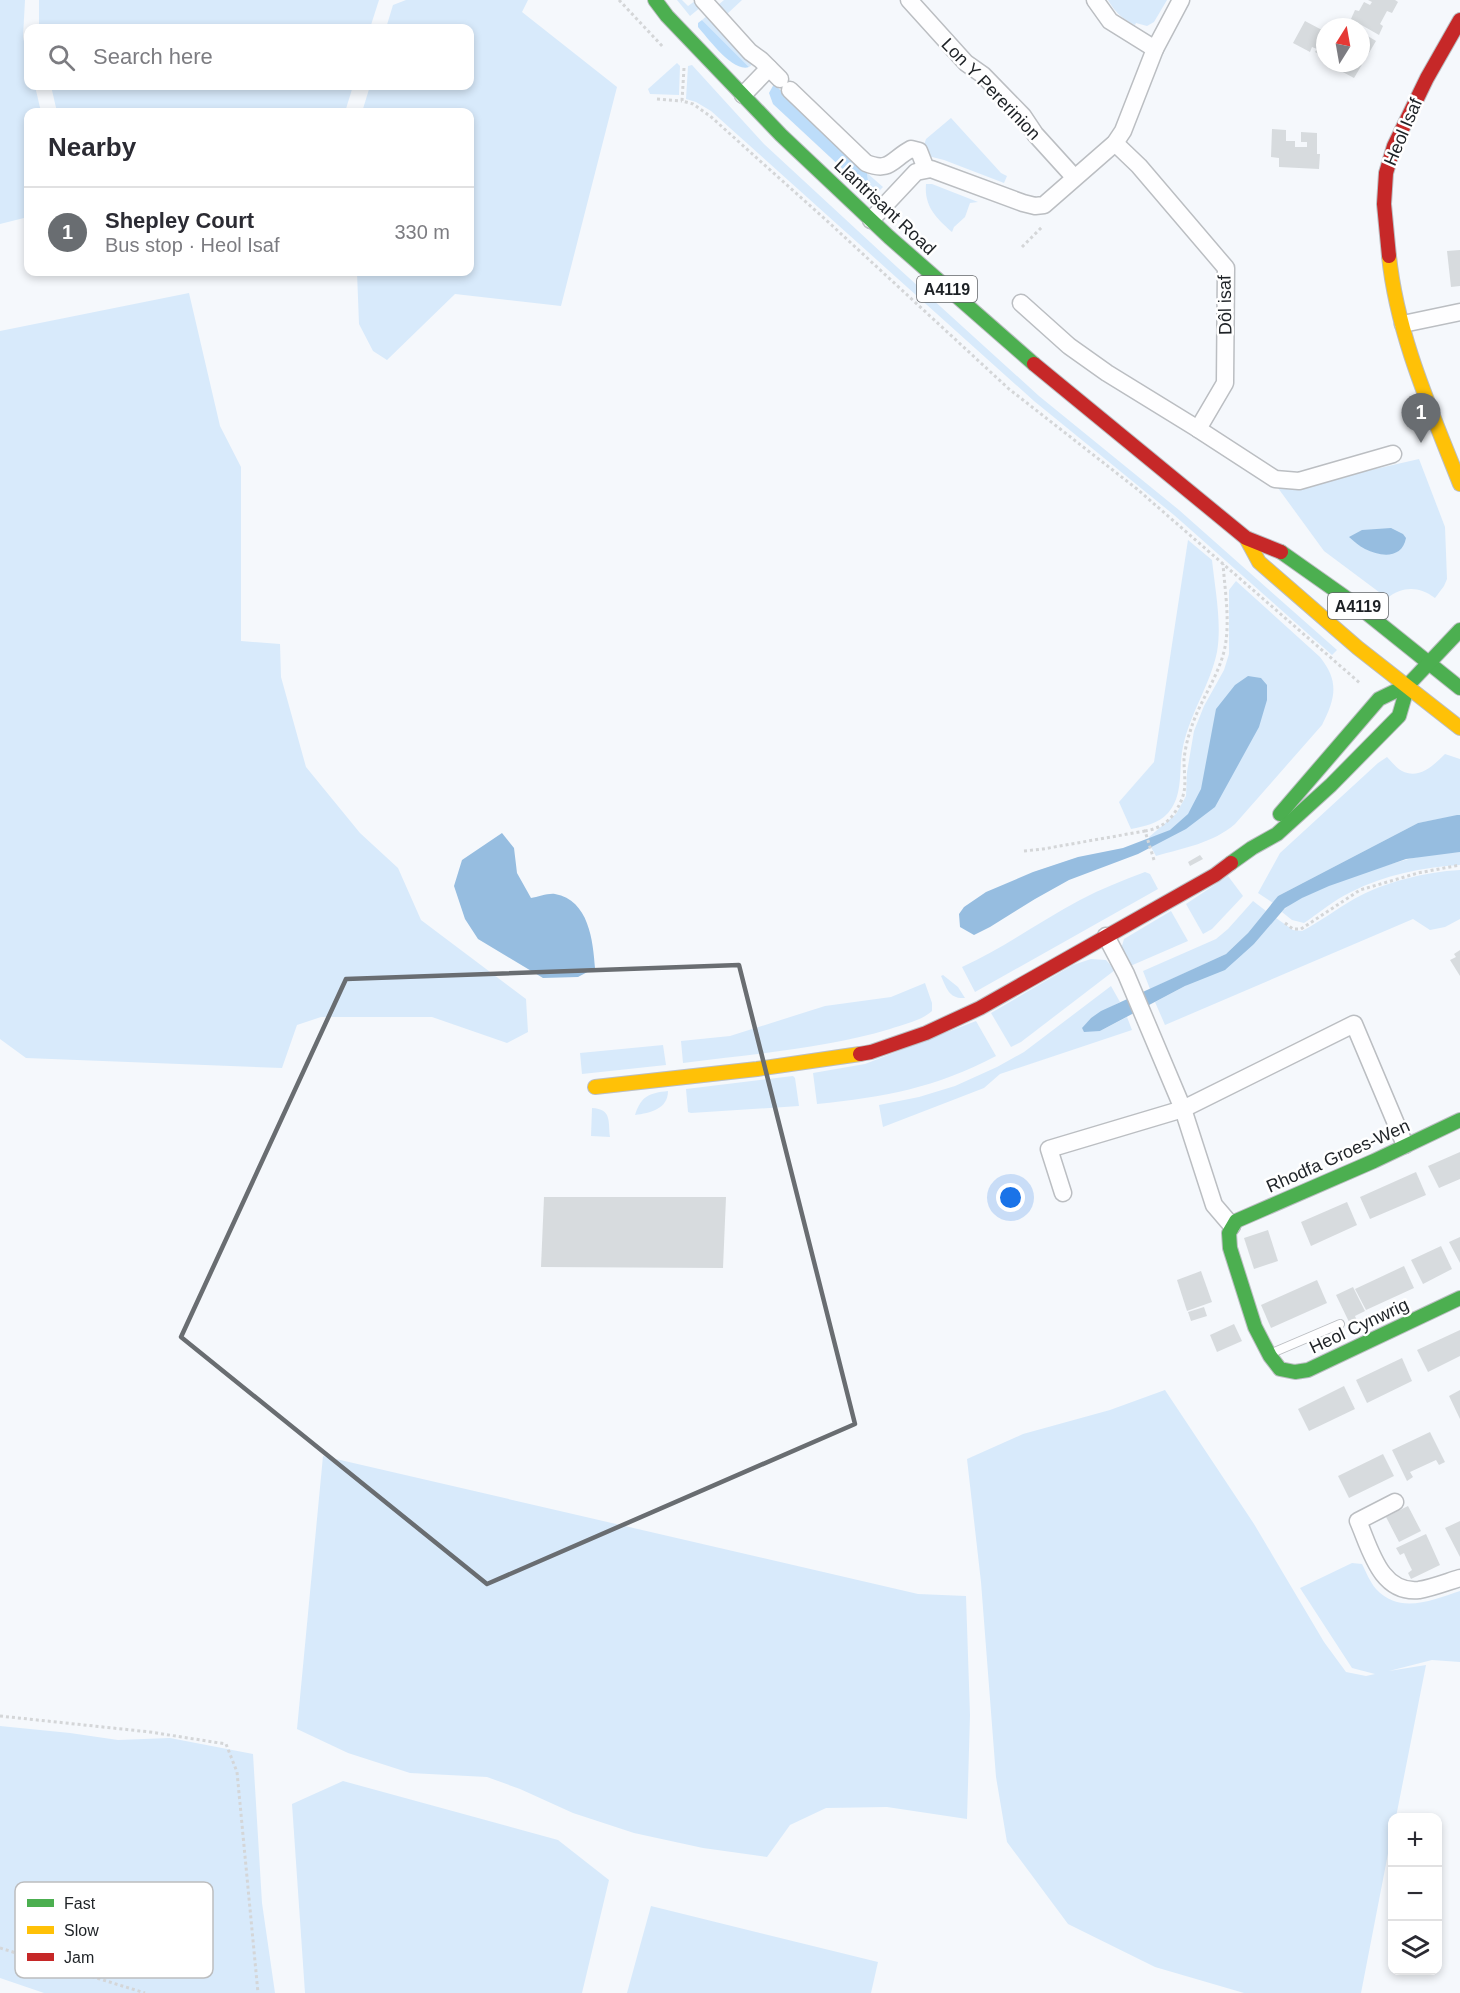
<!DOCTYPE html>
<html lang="en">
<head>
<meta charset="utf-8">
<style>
	body { margin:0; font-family:Arial,sans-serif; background:#f7f7f7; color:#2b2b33 }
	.controls { position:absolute; right:18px; bottom:18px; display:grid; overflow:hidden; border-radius:12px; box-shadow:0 3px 9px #0003 }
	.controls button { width:54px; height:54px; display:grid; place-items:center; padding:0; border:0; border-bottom:2px solid #e1e1e2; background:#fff; color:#2b2b33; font:30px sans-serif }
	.compass { position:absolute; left:1316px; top:18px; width:54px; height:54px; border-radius:50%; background:#fff; box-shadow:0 3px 9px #0003; rotate:11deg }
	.you { position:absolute; left:1011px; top:1198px; width:21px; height:21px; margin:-15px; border:4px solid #fff; border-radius:50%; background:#1a73e8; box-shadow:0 0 0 9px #1a73e833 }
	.badge { display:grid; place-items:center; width:39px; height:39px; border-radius:50%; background:#696d71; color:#fff; font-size:20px; font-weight:700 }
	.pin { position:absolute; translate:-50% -50px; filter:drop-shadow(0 2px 3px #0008) }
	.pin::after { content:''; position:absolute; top:32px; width:21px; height:18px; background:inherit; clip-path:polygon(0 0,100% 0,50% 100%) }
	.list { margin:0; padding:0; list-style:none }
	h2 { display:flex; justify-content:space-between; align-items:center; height:78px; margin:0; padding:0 24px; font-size:26px }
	h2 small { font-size:20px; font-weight:400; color:#7c7c81 }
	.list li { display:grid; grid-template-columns:39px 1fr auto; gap:18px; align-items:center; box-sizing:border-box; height:90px; padding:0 24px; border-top:2px solid #e1e1e2 }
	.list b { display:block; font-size:22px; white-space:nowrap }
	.list p { margin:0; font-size:20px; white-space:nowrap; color:#7c7c81 }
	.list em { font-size:20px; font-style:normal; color:#7c7c81 }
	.icon { flex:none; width:33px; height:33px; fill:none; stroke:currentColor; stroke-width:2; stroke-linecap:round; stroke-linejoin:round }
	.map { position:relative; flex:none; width:1460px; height:1993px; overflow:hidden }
	.search { position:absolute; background:#fff; box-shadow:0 3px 9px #0003; left:24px; top:24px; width:450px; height:66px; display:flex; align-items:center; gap:15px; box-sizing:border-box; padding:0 21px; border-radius:12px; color:#7c7c81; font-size:22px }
	.panel { position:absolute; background:#fff; box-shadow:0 3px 9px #0003; left:24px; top:108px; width:450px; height:168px; border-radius:12px }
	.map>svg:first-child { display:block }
</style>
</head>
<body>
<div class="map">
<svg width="1460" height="1993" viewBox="0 0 1460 1993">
	<rect width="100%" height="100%" fill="#f5f8fc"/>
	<g fill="#d8eafb">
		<path d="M 0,0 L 25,0 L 23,37 L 28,61 L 28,86 L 35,86 L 41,112 L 28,112 L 28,217 L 0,224 Z"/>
		<path d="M 39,0 L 379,0 L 370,28 L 39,28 Z"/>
		<path d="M 406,0 L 528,0 L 522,12 L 617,87 L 561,306 L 455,294 L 387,360 L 373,351 L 359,324 L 357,272 L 470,272 L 470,112 L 362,112 L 370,86 L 470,86 L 470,28 L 386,28 L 393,5 Z"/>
		<path d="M 677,0 L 682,0 L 688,6 L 695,1 L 701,7 L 690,16 Z"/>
		<path d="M 724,0 L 742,0 L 726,15 L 717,6 Z"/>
		<path d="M 1108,0 L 1167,0 L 1154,22 L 1147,26 L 1136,23 L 1135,25 C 1122,19 1115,12 1108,0 Z"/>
		<path d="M 708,15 L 753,64 L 749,67 L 702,20 Z"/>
		<path d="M 677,63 L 680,66 L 679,95 L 650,94 L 648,89 Z"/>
		<path d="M 692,65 L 764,144 L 897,267 L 1039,396 L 1179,510 L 1337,650 L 1332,655 L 1174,515 L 1034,401 L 711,111 L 696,102 L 686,99 L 688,66 Z"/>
		<path d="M 51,86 L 353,86 L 345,112 L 57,112 Z"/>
		<path d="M 951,118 L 1001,173 L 1007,176 L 1004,183 L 944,160 L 928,156 L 924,145 L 926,139 Z"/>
		<path d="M 867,173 L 883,187 L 878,192 L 868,192 L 859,184 L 864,184 L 868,180 Z"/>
		<path d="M 926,184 L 932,184 L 978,202 L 970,203 L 965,217 L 954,227 L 952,232 C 936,218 924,206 926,184 Z"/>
		<path d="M 189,293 L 220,426 L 241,467 L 241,641 L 280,644 L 281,677 L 306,767 L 360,833 L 398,868 L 421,920 L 526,999 L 528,1032 L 507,1043 L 432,1017 L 321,1017 L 297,1025 L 282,1068 L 26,1058 L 0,1039 L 0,331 Z"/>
		<path d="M 1419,459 L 1445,527 L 1447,579 L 1444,586 L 1435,598 C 1419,586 1403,586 1387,598 L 1324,551 L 1278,488 L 1292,488 Z"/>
		<path d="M 1188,540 L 1212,560 C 1215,589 1222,623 1217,652 C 1210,686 1188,716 1182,752 C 1179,772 1183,796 1168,813 C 1158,824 1145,826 1131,829 L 1119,802 L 1154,762 Z"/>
		<path d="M 1236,581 L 1320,657 C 1340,682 1335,699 1322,725 L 1235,824 C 1213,843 1184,848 1156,856 L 1152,849 L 1149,837 L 1176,814 L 1186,796 L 1187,772 L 1194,731 L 1204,706 L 1224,670 L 1229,654 L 1229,590 Z"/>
		<path d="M 1445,754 L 1460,759 L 1460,815 L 1418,823 L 1278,896 L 1273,903 L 1258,893 L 1280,853 L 1378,763 L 1387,757 C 1392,762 1396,768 1402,771 C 1419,780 1434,765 1445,754 Z"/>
		<path d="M 1460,852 L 1460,865 C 1423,867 1384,875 1351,892 C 1334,900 1319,913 1304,923 L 1292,920 L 1282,912 C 1298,892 1379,867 1405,860 C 1423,855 1442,853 1460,852 Z"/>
		<path d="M 1460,870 L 1460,919 L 1445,927 L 1430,930 L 1413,919 L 1165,1025 L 1155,1002 L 1185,986 L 1254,944 L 1276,918 L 1293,930 L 1302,931 C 1320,922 1336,909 1354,899 C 1384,882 1425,872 1460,870 Z"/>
		<path d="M 1145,872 L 1150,874 L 1158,889 L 975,992 L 962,967 C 1004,948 1040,921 1080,900 C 1101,889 1123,880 1145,872 Z"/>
		<path d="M 1228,876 L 1243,896 L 1212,929 L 1203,934 L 1186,904 Z"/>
		<path d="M 1253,901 L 1266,911 L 1248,933 L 1226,954 L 1150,989 L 1143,971 L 1216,939 L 1228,929 Z"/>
		<path d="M 1171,911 L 1188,941 L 1128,967 L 1121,949 L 1124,939 Z"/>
		<path d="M 1091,959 L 1106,960 L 1115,970 L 1021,1042 L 1011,1047 L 991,1013 L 1073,965 Z"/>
		<path d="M 943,975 L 958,987 L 965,998 C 949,999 947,989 941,976 Z"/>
		<path d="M 925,983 L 932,1003 L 932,1011 C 921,1021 904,1024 890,1029 C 823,1049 752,1054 683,1063 L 681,1041 L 730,1036 L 825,1006 L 891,997 Z"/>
		<path d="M 1111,986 L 1120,1002 L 1091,1018 L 1082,1029 L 1100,1031 L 1127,1017 L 1132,1030 L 1000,1074 L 984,1088 L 883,1127 L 879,1105 L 919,1097 L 955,1086 L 997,1067 L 1024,1052 Z"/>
		<path d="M 976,1021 L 996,1056 C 935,1088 885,1097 817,1104 L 813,1073 L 865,1064 Z"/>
		<path d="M 663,1045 L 666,1065 L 582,1074 L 580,1053 Z"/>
		<path d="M 793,1076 L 795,1078 L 799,1106 L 691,1113 L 688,1112 L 686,1089 Z"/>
		<path d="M 668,1091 C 668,1109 650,1113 635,1115 C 641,1096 649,1093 668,1091 Z"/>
		<path d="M 592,1108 C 612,1109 608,1121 610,1137 L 591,1136 Z"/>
		<path d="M 1165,1390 L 1254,1524 L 1324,1642 L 1346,1672 L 1366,1676 L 1375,1674 L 1352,1668 L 1300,1588 L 1352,1563 L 1362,1564 C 1366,1572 1370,1582 1376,1589 C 1400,1615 1432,1600 1460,1591 L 1460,1662 L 1432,1660 L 1389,1671 L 1426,1665 L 1396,1817 L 1392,1818 L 1392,1833 L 1361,1993 L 1244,1993 L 1155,1967 L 1068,1924 L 1007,1842 L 996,1777 L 981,1582 L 967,1459 L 1023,1434 L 1110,1410 Z"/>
		<path d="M 323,1456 L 918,1594 L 966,1596 L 970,1715 L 967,1819 L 887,1807 L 826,1808 L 790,1825 L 767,1857 L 703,1848 L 634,1833 L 573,1813 L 520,1789 L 487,1777 L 410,1773 L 348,1753 L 297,1729 Z"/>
		<path d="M 0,1726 L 70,1733 L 118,1740 L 170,1738 L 253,1754 L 262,1903 L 275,1993 L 44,1993 L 0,1978 Z"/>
		<path d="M 343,1781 L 558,1840 L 609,1880 L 582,1993 L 305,1993 L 292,1804 Z"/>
		<path d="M 651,1906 L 878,1962 L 871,1993 L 627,1993 Z"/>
	</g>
	<g fill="#bdddfa">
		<path d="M 702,20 L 749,67 C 733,73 708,38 698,27 L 698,23 Z"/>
		<path d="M 774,84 L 867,173 L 868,180 L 864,184 L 859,184 L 773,104 L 769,93 Z"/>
	</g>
	<g fill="#96bde0">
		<path d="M 1391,528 L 1403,534 L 1406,538 C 1402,559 1381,557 1365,549 C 1359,546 1354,541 1349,537 L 1362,530 Z"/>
		<path d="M 1248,676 L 1261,678 L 1267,685 L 1267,700 L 1259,727 L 1215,807 L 1186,829 L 1138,854 L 1069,880 L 1035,899 L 990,927 L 974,935 L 960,927 L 959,914 L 964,907 L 986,892 L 1033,872 L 1078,857 L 1123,848 L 1170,830 L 1188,814 L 1201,789 L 1216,709 L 1235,685 Z"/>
		<path d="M 1457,815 L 1460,815 L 1460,852 L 1406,859 L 1329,886 L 1302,898 L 1285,908 L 1254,944 L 1225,970 L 1185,986 L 1100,1031 L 1084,1032 L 1082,1028 L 1091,1018 L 1101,1011 L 1226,954 L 1248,933 L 1278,896 L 1418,823 Z"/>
		<path d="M 502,833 L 514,848 L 517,873 L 531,898 C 538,897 548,893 555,894 C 589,900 593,941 595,968 L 578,977 L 543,978 L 478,939 L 465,919 L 454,886 L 462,860 Z"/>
	</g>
	<g fill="#d7dbde">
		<path d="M 1368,0 L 1395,0 L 1398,2 L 1392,13 L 1387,11 L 1380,24 L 1383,26 L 1379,35 L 1351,19 L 1355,10 L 1359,11 L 1364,2 L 1370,5 L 1372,2 Z"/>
		<path d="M 1305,21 L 1322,30 L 1317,38 L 1320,40 L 1325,31 L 1325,57 L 1315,52 L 1317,49 L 1312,47 L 1310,52 L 1293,43 Z"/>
		<path d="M 1361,32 L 1376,41 L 1354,78 L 1339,70 L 1341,66 L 1336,63 L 1361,63 Z"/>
		<path d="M 1272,129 L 1286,130 L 1286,141 L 1295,141 L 1295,147 L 1307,147 L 1307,142 L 1301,142 L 1301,132 L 1317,133 L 1317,154 L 1320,154 L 1319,169 L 1279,167 L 1279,158 L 1271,157 Z"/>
		<path d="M 1460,250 L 1460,286 L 1451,287 L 1447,251 Z"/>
		<path d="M 1200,855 L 1203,859 L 1190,866 L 1188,862 Z"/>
		<path d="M 1460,950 L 1460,976 L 1450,960 L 1456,957 L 1454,954 Z"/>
		<path d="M 1460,1152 L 1460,1179 L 1439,1188 L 1428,1166 Z"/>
		<path d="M 1416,1172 L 1426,1195 L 1370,1219 L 1360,1197 Z"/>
		<path d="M 544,1197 L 726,1197 L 723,1268 L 541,1267 Z"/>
		<path d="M 1347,1202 L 1357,1225 L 1311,1246 L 1301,1222 Z"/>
		<path d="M 1268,1230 L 1278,1261 L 1254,1269 L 1244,1238 Z"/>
		<path d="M 1460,1237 L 1460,1263 L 1449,1242 Z"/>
		<path d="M 1441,1246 L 1452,1269 L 1423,1284 L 1411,1260 Z"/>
		<path d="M 1404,1266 L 1414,1288 L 1366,1310 L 1355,1289 Z"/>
		<path d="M 1201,1271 L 1212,1302 L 1187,1311 L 1177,1280 Z"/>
		<path d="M 1317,1280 L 1327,1303 L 1271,1328 L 1261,1305 Z"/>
		<path d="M 1353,1287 L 1365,1311 L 1355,1316 L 1357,1321 L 1350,1324 L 1336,1295 Z"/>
		<path d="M 1204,1307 L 1207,1316 L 1191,1321 L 1188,1312 Z"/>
		<path d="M 1234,1324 L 1242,1341 L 1217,1352 L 1210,1335 Z"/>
		<path d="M 1460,1330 L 1460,1356 L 1428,1372 L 1417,1350 Z"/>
		<path d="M 1402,1358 L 1412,1381 L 1367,1403 L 1356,1380 Z"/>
		<path d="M 1344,1386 L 1355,1409 L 1309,1431 L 1298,1409 Z"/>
		<path d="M 1460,1390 L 1460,1419 L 1449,1396 Z"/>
		<path d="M 1430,1432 L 1445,1462 L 1439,1465 L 1436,1460 L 1410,1472 L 1413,1477 L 1407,1481 L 1392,1450 Z"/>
		<path d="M 1383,1454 L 1394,1476 L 1349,1498 L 1338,1476 Z"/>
		<path d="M 1408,1506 L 1421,1531 L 1399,1542 L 1386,1517 Z"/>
		<path d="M 1460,1521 L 1460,1557 L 1445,1528 Z"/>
		<path d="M 1426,1534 L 1440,1565 L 1411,1579 L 1408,1573 L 1412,1570 L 1408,1562 L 1404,1553 L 1400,1555 L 1396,1548 Z"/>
	</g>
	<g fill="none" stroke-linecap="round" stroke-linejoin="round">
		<g stroke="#bbbec2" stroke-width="10">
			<path id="lane" d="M 1272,1353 L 1340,1324"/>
		</g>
		<g stroke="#bbbec2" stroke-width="19">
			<g id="street">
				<path d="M 703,0 L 750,52 L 761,60 L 780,79"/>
				<path d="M 909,0 L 966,63 L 983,75 L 1023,116 L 1035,134 L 1074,177"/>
				<path d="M 1095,0 L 1110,21 L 1155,49"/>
				<path d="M 790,90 L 866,163 C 890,173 892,159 911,149 L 919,151 L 926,169"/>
				<path d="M 743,95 L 769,68"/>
				<path d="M 871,220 L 916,172 L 931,169 L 1023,203 L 1035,206 L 1044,205 L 1115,143 L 1123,131 L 1155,49 L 1181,0"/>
				<path d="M 1021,303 L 1069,346 L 1107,373 L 1198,429 L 1225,383 L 1226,268 L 1139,166 L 1115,143"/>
				<path d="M 1403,324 L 1460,312"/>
				<path d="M 1198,429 L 1275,479 L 1299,481 L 1393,454"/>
				<path d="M 1106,936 L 1126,974 L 1183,1109 L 1214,1205 L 1232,1226"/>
				<path d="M 1063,1193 L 1049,1149 L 1183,1109 L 1354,1024 L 1405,1145"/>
				<path d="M 1395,1502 L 1358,1521 C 1370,1548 1380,1594 1419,1590 C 1432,1588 1447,1582 1460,1578"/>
			</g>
		</g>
		<g stroke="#bbbec2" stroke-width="16">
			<g id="fast">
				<path d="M 655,0 L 667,16 L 781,135 L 889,237 L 1034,364"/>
				<path d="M 1281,552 L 1359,607 L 1460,688"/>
				<path d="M 1280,814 L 1379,699 L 1408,685 L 1460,630"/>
				<path d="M 1231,863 L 1252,848 L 1277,834 L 1331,785 L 1399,716 L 1408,685"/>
				<path d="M 1460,1120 L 1374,1161 L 1236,1221 L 1229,1233 L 1230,1248 L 1255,1327 L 1270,1356 L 1280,1369 L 1295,1372 L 1308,1370 L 1460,1298"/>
			</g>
		</g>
		<g stroke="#bbbec2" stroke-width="16">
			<g id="slow">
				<path d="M 1389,256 C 1397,335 1431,410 1460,484"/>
				<path d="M 1246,538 L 1259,562 L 1358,648 L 1460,728"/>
				<path d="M 595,1087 L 757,1069 L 860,1054"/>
			</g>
		</g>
		<g stroke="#bbbec2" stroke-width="16">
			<g id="jam">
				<path d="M 1389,256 L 1384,204 L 1386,173 L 1394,146 L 1427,78 L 1460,20"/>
				<path d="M 1034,364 L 1246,538 L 1281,552"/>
				<path d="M 860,1054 L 871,1052 L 926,1033 L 980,1008 L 1215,875 L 1231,863"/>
			</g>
		</g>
		<g stroke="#d4d6d8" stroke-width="3" stroke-dasharray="3 3" stroke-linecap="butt">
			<path d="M 619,0 L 664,48"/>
			<path d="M 684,68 L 682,101 L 693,104 L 710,116 L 825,219 L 1009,389 L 1137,489 L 1361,684"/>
			<path d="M 657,99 L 682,101"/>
			<path d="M 1022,247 L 1043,226"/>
			<path d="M 1024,851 L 1043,849 L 1145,831"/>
			<path d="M 1154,860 L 1145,831 C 1158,829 1168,823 1175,812 C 1189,791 1184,781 1184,759 C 1185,751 1187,740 1190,732 C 1198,703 1219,677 1225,647 C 1230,621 1225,591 1223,564"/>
			<path d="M 1285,923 L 1293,929 L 1301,929 L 1360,890 L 1418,873 L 1460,865"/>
			<path d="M 0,1716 L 150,1732 L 226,1744 L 237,1772 L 258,1993"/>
			<path d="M 0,1948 L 145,1993"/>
		</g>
		<use href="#lane" stroke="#fefeff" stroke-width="8"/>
		<use href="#street" stroke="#fefeff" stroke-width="16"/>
		<use href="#fast" stroke="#4caf50" stroke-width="14"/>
		<use href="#slow" stroke="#ffc107" stroke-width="14"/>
		<use href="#jam" stroke="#c62828" stroke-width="14"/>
	</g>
	<path fill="none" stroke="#696d71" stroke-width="4.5" stroke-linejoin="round" d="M 739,965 L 855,1424 L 487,1584 L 181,1337 L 346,979 Z"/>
	<g text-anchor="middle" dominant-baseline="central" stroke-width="5" stroke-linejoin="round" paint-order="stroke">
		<g fill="#fff" stroke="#626467" stroke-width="1.5">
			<rect x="917" y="276" width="60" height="26" rx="4.5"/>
			<rect x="1328" y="593" width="60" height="26" rx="4.5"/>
		</g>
		<g font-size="16" font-weight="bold" fill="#1e2226">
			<text x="947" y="289">A4119</text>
			<text x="1358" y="606">A4119</text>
		</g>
		<g font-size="18" fill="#1e2226" stroke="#fff">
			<text transform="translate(991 89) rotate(46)">Lon Y Pererinion</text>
			<text transform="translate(1403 132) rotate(-67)">Heol Isaf</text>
			<text transform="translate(885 207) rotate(43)">Llantrisant Road</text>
			<text transform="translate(1225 305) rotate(-91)">Dôl isaf</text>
			<text transform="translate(1338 1156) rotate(-24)">Rhodfa Groes-Wen</text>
			<text transform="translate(1359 1326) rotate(-25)">Heol Cynwrig</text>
		</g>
	</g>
	<rect x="15" y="1882" width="198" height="96" rx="9" fill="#fff" stroke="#bcbdbe" stroke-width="1.5"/>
	<rect x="27" y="1899" width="27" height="8" fill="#4caf50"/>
	<rect x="27" y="1926" width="27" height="8" fill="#ffc107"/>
	<rect x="27" y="1953" width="27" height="8" fill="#c62828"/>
	<g font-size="16" fill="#1e2226">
		<text x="64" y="1909">Fast</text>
		<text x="64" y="1936">Slow</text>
		<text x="64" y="1963">Jam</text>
	</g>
</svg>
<div class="controls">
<button>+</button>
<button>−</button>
<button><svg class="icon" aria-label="layers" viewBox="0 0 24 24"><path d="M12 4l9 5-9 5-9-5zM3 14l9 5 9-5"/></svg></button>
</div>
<svg class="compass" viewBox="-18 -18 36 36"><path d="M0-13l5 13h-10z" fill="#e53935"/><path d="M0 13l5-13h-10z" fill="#7c7c81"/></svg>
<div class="you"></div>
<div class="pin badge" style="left:1421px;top:443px">1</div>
<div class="search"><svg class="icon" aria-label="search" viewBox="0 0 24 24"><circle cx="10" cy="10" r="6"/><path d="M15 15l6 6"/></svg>Search here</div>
<section class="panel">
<h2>Nearby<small></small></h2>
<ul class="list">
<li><span class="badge">1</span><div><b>Shepley Court</b><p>Bus stop · Heol Isaf</p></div><em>330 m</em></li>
</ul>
</section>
</div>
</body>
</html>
